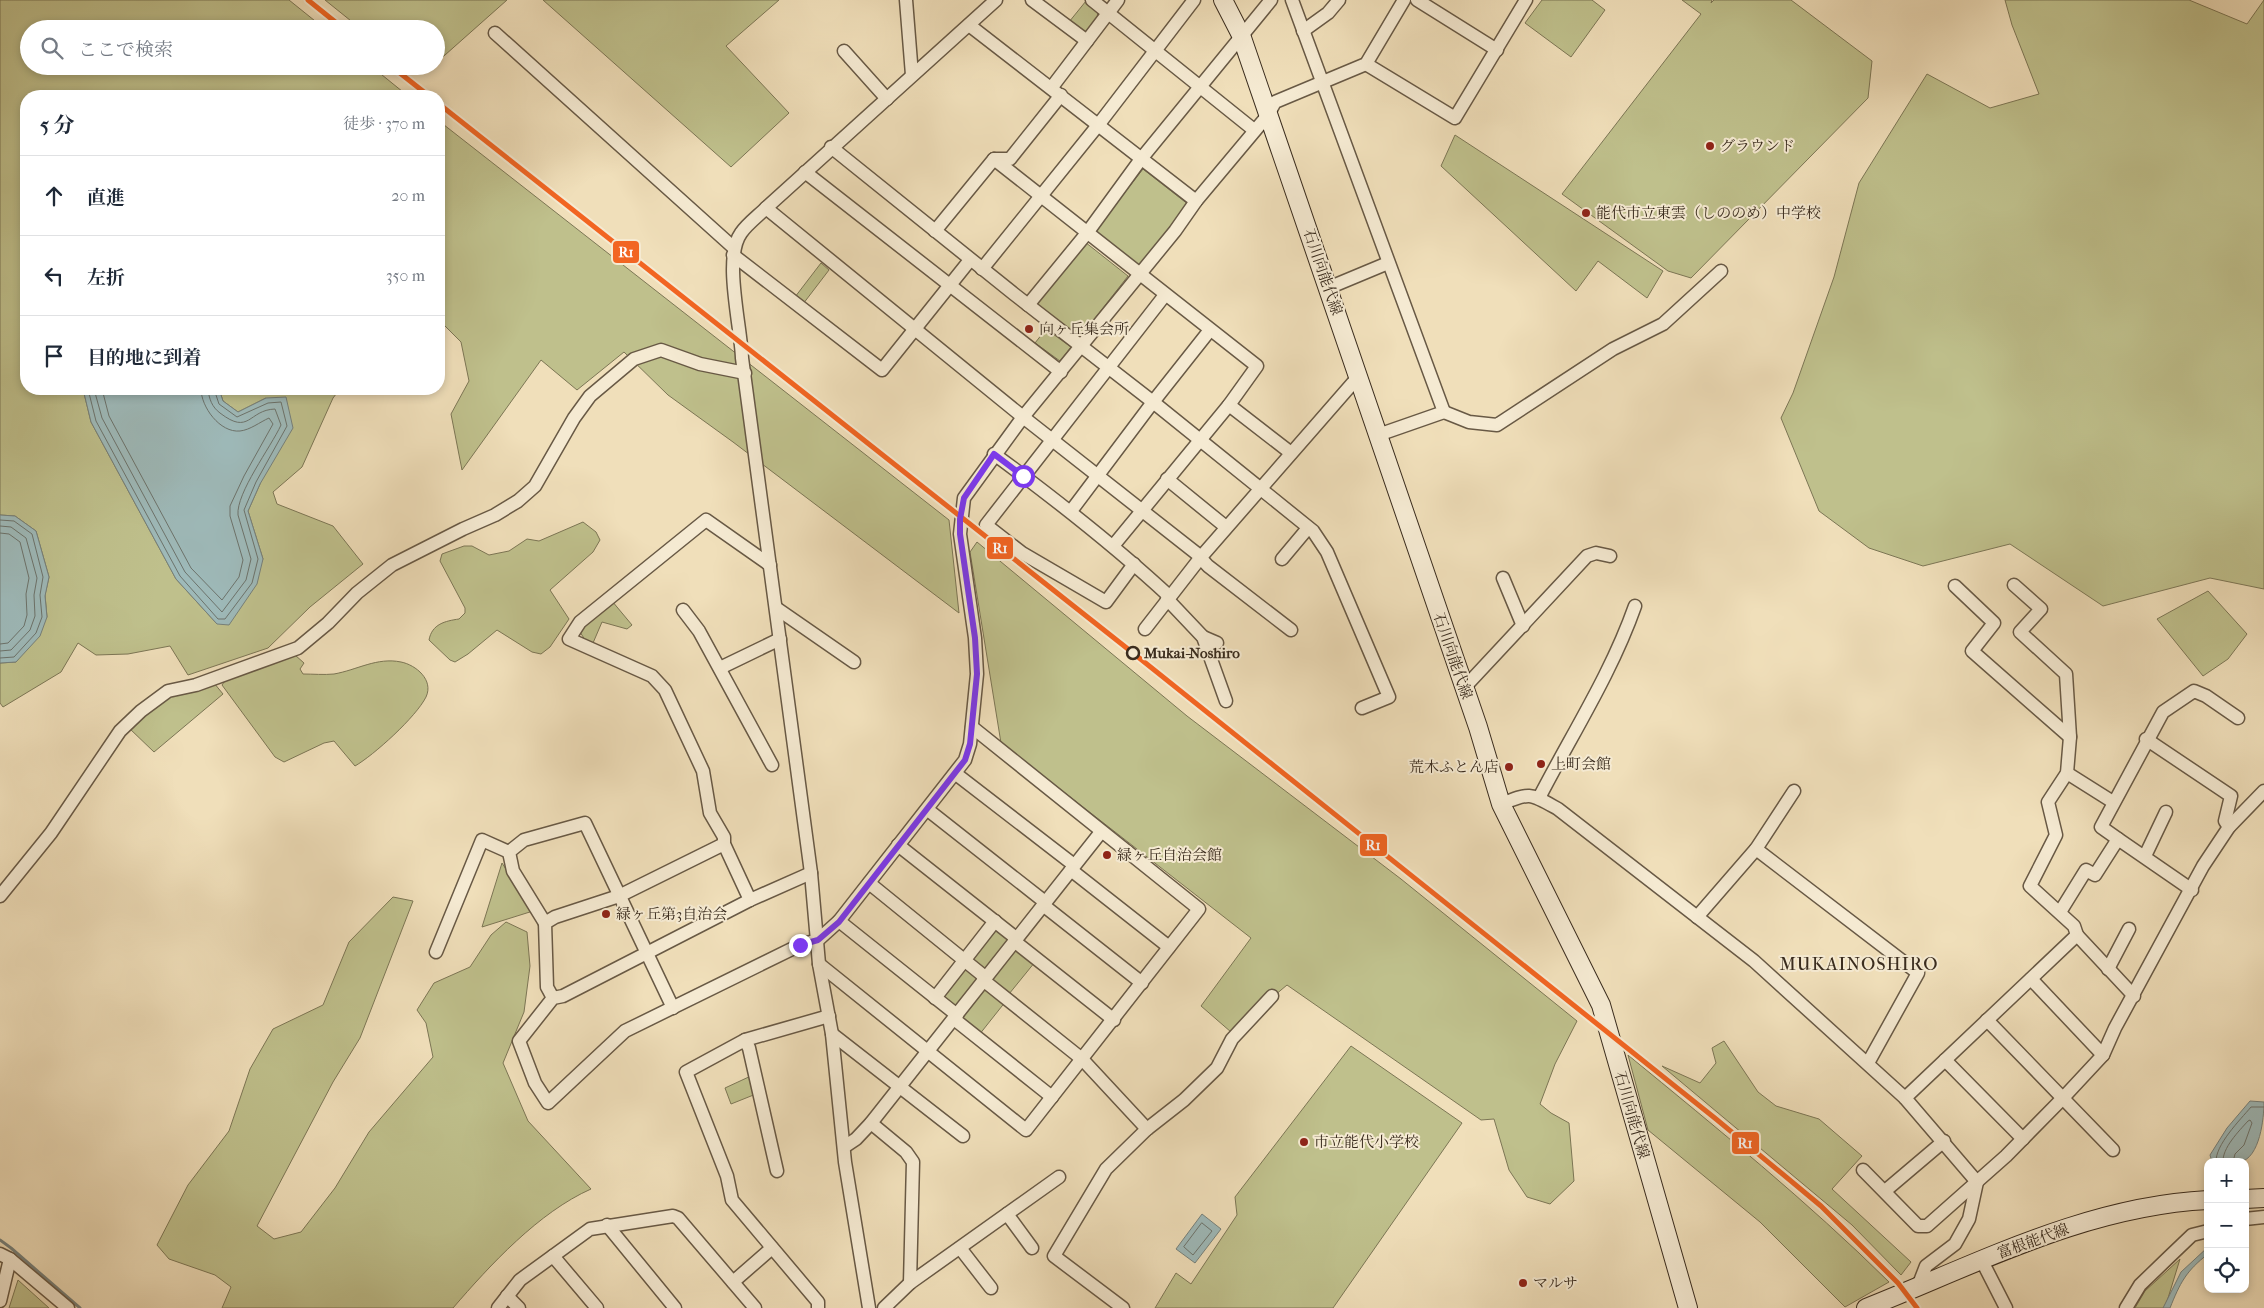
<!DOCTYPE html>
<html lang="ja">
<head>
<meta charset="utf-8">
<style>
	body { margin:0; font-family:"IM FELL French Canon","Noto Serif JP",serif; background:#f2f2f3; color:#1f2937 }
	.controls { position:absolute; right:15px; bottom:15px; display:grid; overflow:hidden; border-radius:10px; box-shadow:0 2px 8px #0003 }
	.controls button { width:45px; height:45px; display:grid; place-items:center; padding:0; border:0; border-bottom:1px solid #e0e1e3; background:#fff; color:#1f2937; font:25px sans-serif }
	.stop { position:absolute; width:15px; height:15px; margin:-11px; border:4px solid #7c3aed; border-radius:50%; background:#fff }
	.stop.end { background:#7c3aed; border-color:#fff; box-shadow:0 1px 5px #0008 }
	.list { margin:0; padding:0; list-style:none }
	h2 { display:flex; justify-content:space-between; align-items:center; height:65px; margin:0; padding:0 20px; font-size:21px }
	h2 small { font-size:16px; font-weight:400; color:#747a83 }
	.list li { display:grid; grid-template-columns:32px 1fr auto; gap:15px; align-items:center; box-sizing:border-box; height:80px; padding:0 20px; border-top:1px solid #e0e1e3 }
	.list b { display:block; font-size:19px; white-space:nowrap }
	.list em { font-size:16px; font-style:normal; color:#747a83 }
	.icon { flex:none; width:28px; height:28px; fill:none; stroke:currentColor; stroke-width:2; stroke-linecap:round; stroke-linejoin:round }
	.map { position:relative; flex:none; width:2264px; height:1308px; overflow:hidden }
	.search { position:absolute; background:#fff; box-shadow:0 2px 8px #0003; left:20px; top:20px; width:425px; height:55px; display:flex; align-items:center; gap:12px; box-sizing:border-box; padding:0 18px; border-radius:28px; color:#747a83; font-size:19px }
	.panel { position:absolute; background:#fff; box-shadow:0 2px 8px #0003; left:20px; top:90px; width:425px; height:305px; border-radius:20px }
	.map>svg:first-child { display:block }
</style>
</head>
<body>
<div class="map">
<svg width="2264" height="1308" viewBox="0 0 2264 1308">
	<rect width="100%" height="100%" fill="#f0dfba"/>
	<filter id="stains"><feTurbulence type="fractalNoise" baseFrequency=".004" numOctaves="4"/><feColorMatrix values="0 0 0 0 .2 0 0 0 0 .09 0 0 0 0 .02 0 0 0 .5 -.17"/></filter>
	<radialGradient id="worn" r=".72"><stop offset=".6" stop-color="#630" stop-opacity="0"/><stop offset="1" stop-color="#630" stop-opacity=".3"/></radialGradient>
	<g fill="#bfc08c" stroke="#7c7655">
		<path d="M 0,0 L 289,0 L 325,29 L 29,29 L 29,66 L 371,66 L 408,96 L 26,96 L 26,389 L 83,389 L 91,422 L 176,579 L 217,624 L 263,559 L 248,511 L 260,484 L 266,398 L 238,412 L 223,401 L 219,389 L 340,389 L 333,398 L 302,467 L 273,492 L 277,504 L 333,526 L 363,564 L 310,607 L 268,648 L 188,675 L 170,646 L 128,654 L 96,655 L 78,643 L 61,672 L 3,707 L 0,703 L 0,663 L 16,662 L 47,617 L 45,595 L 49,577 L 36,531 L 15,516 L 0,515 Z"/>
		<path d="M 325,0 L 507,0 L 436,63 L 436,29 L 361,29 Z"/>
		<path d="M 543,0 L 779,0 L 726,46 L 789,113 L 731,167 Z"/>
		<path d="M 1542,0 L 1592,0 L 1605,10 L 1571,57 L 1525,23 Z"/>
		<path d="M 1682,0 L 1712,0 L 1711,3 L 1714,0 L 1791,0 L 1872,61 L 1868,98 L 1691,278 L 1668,271 L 1562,194 L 1701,14 Z"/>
		<path d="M 2005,0 L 2189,0 L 2247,24 L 2264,0 L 2264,589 L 2210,578 L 2103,606 L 2010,544 L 1923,566 L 1869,548 L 1819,511 L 1781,418 L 1793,393 L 1834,277 L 1859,183 L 1927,74 L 1990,108 L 2039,94 L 2012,25 Z"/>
		<path d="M 1086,1 L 1098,10 L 1097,19 L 1087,32 L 1082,32 L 1069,22 Z"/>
		<path d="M 439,121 L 949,520 L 959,613 L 733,442 L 668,395 L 624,352 L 577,390 L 541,360 L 462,470 L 451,414 L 469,381 L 461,342 L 439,320 Z"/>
		<path d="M 1455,135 L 1663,271 L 1647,298 L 1598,261 L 1576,291 L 1441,166 Z"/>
		<path d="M 1143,169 L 1189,205 L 1138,269 L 1093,233 Z"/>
		<path d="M 1085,242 L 1128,276 L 1078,340 L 1035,306 Z"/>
		<path d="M 821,263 L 829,270 L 803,304 L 795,297 Z"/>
		<path d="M 1046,329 L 1071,347 L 1060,361 L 1035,343 Z"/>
		<path d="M 583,522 L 596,532 L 600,540 L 593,552 L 550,590 L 569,619 L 550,647 L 541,654 L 532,652 L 497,630 L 468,654 L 455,662 L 450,660 L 429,640 C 432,624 445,621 459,619 L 465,613 L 465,608 L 440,561 L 442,554 L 464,546 L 472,546 L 489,555 L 509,551 L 527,539 L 539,541 Z"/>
		<path d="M 977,542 L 1187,716 L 1401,879 L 1577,1021 L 1555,1064 L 1540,1104 L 1551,1113 L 1569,1123 L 1574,1181 L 1550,1204 L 1527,1197 L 1509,1170 L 1494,1119 L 1481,1120 L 1287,985 L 1231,1032 L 1201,1006 L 1251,938 L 1001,743 L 970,552 Z"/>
		<path d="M 2208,591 L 2247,634 L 2228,659 L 2203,676 L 2157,619 Z"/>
		<path d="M 612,601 L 632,625 L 627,629 L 602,622 L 593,643 L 587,643 L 580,632 L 586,622 Z"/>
		<path d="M 295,655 L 304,663 L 300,669 L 303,674 C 313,674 324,675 334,674 C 357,670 377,657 401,662 C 416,665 434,680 426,697 C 416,717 374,755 355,766 L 334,741 L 324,743 L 284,762 L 275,757 L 222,685 L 227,678 Z"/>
		<path d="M 214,683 L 223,694 L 154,752 L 129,728 L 171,696 Z"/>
		<path d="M 502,863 L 533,911 L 482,927 Z"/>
		<path d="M 393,897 L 413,901 L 360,1038 L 333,1082 L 257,1226 L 274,1239 L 301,1232 L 335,1188 L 369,1132 L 433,1057 L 426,1023 L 417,1010 L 434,983 L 470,967 L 491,935 L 506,922 L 527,932 L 530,966 L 524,1012 L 503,1063 L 528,1121 L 591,1189 C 539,1212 490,1265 453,1308 L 222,1308 L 231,1287 L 215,1275 L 169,1259 L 157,1245 L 188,1185 L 229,1131 L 250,1069 L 273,1029 L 323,1005 L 349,942 Z"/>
		<path d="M 996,928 L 1011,940 L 986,972 L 970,959 Z"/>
		<path d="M 1016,947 L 1035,962 L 1009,994 L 990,980 Z"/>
		<path d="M 965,965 L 981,977 L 955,1011 L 939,999 Z"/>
		<path d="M 986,985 L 1006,1001 L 979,1035 L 959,1019 Z"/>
		<path d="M 1724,1041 L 1758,1092 L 1776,1106 L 1819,1119 L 1862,1156 L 1832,1189 L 1911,1262 L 1901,1275 L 1852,1225 L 1662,1066 L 1700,1083 L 1716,1063 L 1712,1048 Z"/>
		<path d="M 1351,1046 L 1462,1123 L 1333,1308 L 1155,1308 L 1176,1273 L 1191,1284 L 1237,1215 L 1235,1197 Z"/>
		<path d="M 1628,1055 C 1718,1129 1807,1201 1889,1282 L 1845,1307 L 1760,1222 L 1648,1130 Z"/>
		<path d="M 753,1075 L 756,1094 L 731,1104 L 725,1088 Z"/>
		<path d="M 2180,1259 L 2165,1308 L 2135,1308 L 2145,1291 Z"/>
		<path d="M 18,1280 L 49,1308 L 9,1308 Z"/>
	</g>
	<g fill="#9ebaba" stroke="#76817c">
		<path d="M 83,389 L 219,389 L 223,401 L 238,412 L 266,398 L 286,397 L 293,428 L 260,484 L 248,511 L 263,559 L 257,584 L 229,625 L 217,624 L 176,579 L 91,422 Z"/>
		<path d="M 0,515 L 15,516 L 36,531 L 49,577 L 45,596 L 47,617 L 40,636 L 16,662 L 0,663 Z"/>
		<path d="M 2250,1101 L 2264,1102 C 2264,1118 2260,1158 2240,1162 C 2231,1163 2221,1162 2212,1162 L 2210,1155 L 2227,1128 Z"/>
		<path d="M 1202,1214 L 1221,1229 L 1195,1263 L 1176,1249 Z"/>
		<path d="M 2208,1247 L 2208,1254 C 2186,1271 2180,1283 2170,1308 L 2163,1308 L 2181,1272 Z"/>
	</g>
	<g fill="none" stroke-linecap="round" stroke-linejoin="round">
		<g stroke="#6c736c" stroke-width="1">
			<path d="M 88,389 L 96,421 L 180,576 L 218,619 L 225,619 L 252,583 L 258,559 L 244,510 L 256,482 L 287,426 L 281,402 L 268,403 L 237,417 L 219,404 L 214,389"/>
			<path d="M 94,389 L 102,418 L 185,572 L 222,612 L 246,580 L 251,559 L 238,515 C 236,493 271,447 281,425 L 275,409 C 248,410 250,436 220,413 C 212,407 209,399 208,389"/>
			<path d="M 102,389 L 109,416 L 191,568 L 222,600 L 239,577 L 243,560 L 230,516 L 230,506 L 244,476 L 273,424 L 269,418 C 260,422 250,430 240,431 C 220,433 201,407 201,389"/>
			<path d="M 0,520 L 14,521 L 32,534 L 43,577 L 40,595 L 42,617 L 36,633 L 14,657 L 0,658"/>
			<path d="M 0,526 L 11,527 L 26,538 L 37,578 L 34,595 L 35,616 L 30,630 L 11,650 L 0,651"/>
			<path d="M 0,533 L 9,534 L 20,542 L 29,578 L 26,594 L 27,615 L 24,626 L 8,643 L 0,644"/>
			<path d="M 2216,1162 C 2215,1145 2240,1120 2251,1107 L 2264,1107"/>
			<path d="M 2223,1162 C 2222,1148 2239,1131 2248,1121 L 2250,1120 L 2252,1123 L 2244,1145 L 2235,1154 L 2233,1162"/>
			<path d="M 1202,1223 L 1212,1231 L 1193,1255 L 1184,1247 Z"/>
		</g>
		<path stroke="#76817c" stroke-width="3" d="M 0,1240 L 11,1248 L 80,1308"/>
		<g stroke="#685945" stroke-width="15">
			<g id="minor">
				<path d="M 906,0 L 912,75"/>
				<path d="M 1032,0 L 1087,41"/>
				<path d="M 1092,0 L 1254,130"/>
				<path d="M 1292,0 L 1444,412 L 1378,435"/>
				<path d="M 1417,0 L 1497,50"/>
				<path d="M 969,25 L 1196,201"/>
				<path d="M 1303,31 L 1328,13 L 1339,0"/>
				<path d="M 495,33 L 734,248"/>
				<path d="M 844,51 L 887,99"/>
				<path d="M 1366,64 L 1455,118 L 1526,0"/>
				<path d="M 1052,87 L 1118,0"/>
				<path d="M 831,147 L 1014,294 L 1153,402 L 1313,531 L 1327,552 L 1389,697 L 1362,708"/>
				<path d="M 994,159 L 1257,366 L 1229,405 L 1113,546"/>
				<path d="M 805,172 L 1061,372"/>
				<path d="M 766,208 L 1023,417 L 1196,553 L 1208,566 L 1291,630"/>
				<path d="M 935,231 L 994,159 L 1010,159 L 1061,95"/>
				<path d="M 733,255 L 882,370 L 970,260"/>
				<path d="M 982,269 L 1099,124 L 1194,0"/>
				<path d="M 1328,288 L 1388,263"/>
				<path d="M 1028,305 L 1087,233 L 1141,159 L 1271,0"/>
				<path d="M 1229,405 L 1291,453"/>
				<path d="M 1444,412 L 1469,422 L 1497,425 L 1613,349 L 1663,324 L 1721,271"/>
				<path d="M 994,454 C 1055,499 1114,545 1169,596"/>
				<path d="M 1167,479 L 1226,527"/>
				<path d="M 1071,511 L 1153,402 L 1210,330"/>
				<path d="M 1282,559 L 1308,528"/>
				<path d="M 1134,564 L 1106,602 L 1022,553 L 986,525 L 1165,295"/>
				<path d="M 1503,578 L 1523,626"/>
				<path d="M 1955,586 L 1994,623 L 1972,651 L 2070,737"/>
				<path d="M 1167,599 L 1203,637 L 1226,701"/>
				<path d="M 776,608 L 854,662"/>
				<path d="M 683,610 L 699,631 L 772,765"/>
				<path d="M 1145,629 L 1201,557 L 1358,377"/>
				<path d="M 1203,637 L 1217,643"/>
				<path d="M 720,668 L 780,639"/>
				<path d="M 1464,688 L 1587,556 L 1596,553 L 1610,556"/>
				<path d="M 2146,739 L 2231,796 L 2225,821 L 2229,827"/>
				<path d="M 2067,773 L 2113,802"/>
				<path d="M 956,774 L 1074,865"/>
				<path d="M 1539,798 C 1572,734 1611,674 1635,606"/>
				<path d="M 1501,804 C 1531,792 1530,793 1558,809 L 1754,961 L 1905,1098 L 1977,1182"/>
				<path d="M 928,810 L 1045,902"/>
				<path d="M 2118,839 L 2101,827 L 2163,712 L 2194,691 L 2206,696 L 2238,718"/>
				<path d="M 898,845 L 1016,938"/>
				<path d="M 1756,849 L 1918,973 L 1868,1063"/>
				<path d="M 2145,856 L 2166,812"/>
				<path d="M 1071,870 L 1169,947"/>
				<path d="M 811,873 L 750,900 L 563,996 L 553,998 L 519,1041 L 535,1083 L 548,1103 L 625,1031 L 800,945 L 818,940 L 839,921 L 965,760 L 970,744 L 977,674 L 975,638 L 960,534 L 964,498 L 1023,417 L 1175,231 L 1196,201 L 1268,115 L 1275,102 L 1366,64 L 1404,0"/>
				<path d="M 869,883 L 985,977"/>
				<path d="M 0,896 L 51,833 L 120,731 L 141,711 L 168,691 L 196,685 L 298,648 L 328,623 L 357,593 L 392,565 L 463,529 L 495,515 L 518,501 L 535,486 L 574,418 L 590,396 L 634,359 L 661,350 L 700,364 L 745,373"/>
				<path d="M 750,900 L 724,844 L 724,837 L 710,813 L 703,771 L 665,690 L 652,676 L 569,639 L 580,622 L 706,520 L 770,565"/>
				<path d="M 1043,905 L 1142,983"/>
				<path d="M 2060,912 L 2086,870 L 2095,875 L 2118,839 L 2192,890"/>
				<path d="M 1697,917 L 1756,849 L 1794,791"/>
				<path d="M 839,921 L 957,1015"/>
				<path d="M 545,923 L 513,871 L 509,852 L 524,840 L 585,823 L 673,1008"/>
				<path d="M 2077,935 L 2134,996"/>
				<path d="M 1014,941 L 1114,1020"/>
				<path d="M 436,952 L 482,840 L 509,852"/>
				<path d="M 819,964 L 1026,1130 L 1199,909 L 972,727"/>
				<path d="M 2108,969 L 2129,929"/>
				<path d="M 2031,979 L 2103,1055"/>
				<path d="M 983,980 L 1082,1059 L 1147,1129"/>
				<path d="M 553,998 L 547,987 L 545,923 L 555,917 L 619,896 L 724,844"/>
				<path d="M 935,998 L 995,921"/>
				<path d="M 954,1019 L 1052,1097"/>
				<path d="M 1987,1020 L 2113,1150"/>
				<path d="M 832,1034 L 963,1136"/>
				<path d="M 745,1040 L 749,1048 L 777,1171"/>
				<path d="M 1945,1060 L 2023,1139"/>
				<path d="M 1905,1098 L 2077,935 L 2074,926 L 2030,886 L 2056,835 L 2048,802 L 2067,773 L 2070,737 L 2066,674 L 2020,632 L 2041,609 L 2014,585"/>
				<path d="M 871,1123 L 906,1152 L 913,1162 L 910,1283"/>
				<path d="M 844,1147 L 856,1139 L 871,1123 L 1101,832"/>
				<path d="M 1863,1170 L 1918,1226 L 1927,1226 L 2006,1156 L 2063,1098 L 2103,1055 L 2115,1028 L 2203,866 L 2229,827 L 2264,791"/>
				<path d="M 1885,1191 L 1944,1141"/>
				<path d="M 1007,1214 L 1032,1248"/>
				<path d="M 2245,1219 L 2264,1217"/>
				<path d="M 607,1225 L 675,1308"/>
				<path d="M 960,1248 L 991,1288"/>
				<path d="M 0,1254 L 10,1259 L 68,1308"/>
				<path d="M 553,1256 L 597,1308"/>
				<path d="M 1981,1259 L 2006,1308"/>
				<path d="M 733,1282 L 772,1248"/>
				<path d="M 1919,1284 L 1926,1266 L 1955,1244 L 1969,1219 L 1977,1182"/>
				<path d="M 507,1296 L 519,1308"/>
				<path d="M 0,1301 L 10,1259"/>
				<path d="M 498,1308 L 520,1280 L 590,1229 L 673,1216 L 678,1218 L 755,1308"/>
				<path d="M 818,1308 L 818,1302 L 732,1200 L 727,1176 L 686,1072 L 745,1040 L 829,1016"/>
				<path d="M 869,1308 L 845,1162 L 832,1034 L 819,964 L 811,873 L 742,358 C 741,326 723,258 741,233 C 747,224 758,216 766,208 L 996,0"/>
				<path d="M 884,1308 L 910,1283 L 1059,1177"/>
				<path d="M 1123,1308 L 1054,1256 L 1106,1169 L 1147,1129 L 1184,1100 L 1217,1068 L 1232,1039 L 1272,996"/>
				<path d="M 2126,1308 L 2140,1285 L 2169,1257 L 2192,1235 L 2208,1231"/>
			</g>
		</g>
		<g stroke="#3a2c1e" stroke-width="20">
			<g id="secondary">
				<path d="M 1223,0 L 1241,35 L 1478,727 L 1501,804 L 1601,1005 L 1688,1308"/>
				<path d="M 2245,1199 L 2264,1198"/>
				<path d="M 1866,1308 C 1977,1264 2086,1206 2208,1200"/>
			</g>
		</g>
		<use href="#minor" stroke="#f5ead2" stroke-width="12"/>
		<use href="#secondary" stroke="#f5ead2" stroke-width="18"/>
		<g stroke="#f5ead2" stroke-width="9">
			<g id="rail-1">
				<path d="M 308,0 L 344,29"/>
				<path d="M 391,66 L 429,96"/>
				<path d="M 439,104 L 1133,653 L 1716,1119 L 1821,1206 L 1898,1283 L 1917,1308"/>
			</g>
		</g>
		<use href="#rail-1" stroke="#f26522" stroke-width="5"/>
	</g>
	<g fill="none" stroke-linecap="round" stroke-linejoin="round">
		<path stroke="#7c3aed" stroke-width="6" d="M 800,945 L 818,940 L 839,922 L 965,760 L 970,744 L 977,674 L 975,638 L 960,534 L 960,519 L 964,498 L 994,454 L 1023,476"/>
	</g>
	<g fill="#8f2418" stroke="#f5ead2" stroke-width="2">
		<circle cx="1710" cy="146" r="5"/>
		<circle cx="1586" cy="213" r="5"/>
		<circle cx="1029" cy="329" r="5"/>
		<circle cx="1541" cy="764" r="5"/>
		<circle cx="1509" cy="767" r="5"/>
		<circle cx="1107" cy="855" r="5"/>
		<circle cx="606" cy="914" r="5"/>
		<circle cx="1304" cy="1142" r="5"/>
		<circle cx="1523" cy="1283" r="5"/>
	</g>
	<circle fill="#f5ead2" stroke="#3a2c1e" stroke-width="2.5" cx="1133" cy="653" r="6"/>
	<g text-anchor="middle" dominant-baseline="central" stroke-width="4" stroke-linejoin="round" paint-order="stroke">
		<g font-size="15" fill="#3a2c1e" stroke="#f5ead2" text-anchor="start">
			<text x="1720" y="146">グラウンド</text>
			<text x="1596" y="213">能代市立東雲（しののめ）中学校</text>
			<text x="1039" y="329">向ヶ丘集会所</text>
			<text x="1551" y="764">上町会館</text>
			<text x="1499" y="767" text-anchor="end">荒木ふとん店</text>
			<text x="1117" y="855">緑ヶ丘自治会館</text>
			<text x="616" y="914">緑ヶ丘第3自治会</text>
			<text x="1314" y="1142">市立能代小学校</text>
			<text x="1533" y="1283">マルサ</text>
		</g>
		<g font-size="15" fill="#3a2c1e" stroke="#f5ead2">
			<text transform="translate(1323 272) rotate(71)">石川向能代線</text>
			<text transform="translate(1453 656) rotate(71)">石川向能代線</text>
			<text transform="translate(1632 1115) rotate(74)">石川向能代線</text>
			<text transform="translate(2033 1241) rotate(-20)">富根能代線</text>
		</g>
		<g font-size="15" font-weight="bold" fill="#3a2c1e" stroke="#f5ead2" text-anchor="start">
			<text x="1144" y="653">Mukai-Noshiro</text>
		</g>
		<g font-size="18" letter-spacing="1" fill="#3a2c1e" stroke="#f5ead2">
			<text x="1859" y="964">MUKAINOSHIRO</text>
		</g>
	</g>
	<g stroke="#f5ead2" stroke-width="2">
		<rect x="612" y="240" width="28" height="24" rx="5" fill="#f26522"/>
		<rect x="986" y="536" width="28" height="24" rx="5" fill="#f26522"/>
		<rect x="1359" y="833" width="29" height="24" rx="5" fill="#f26522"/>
		<rect x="1731" y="1131" width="29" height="24" rx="5" fill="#f26522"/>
	</g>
	<g font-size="14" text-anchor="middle" font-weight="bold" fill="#fff">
		<text x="626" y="257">R1</text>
		<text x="1000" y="553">R1</text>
		<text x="1373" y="850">R1</text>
		<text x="1745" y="1148">R1</text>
	</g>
	<rect width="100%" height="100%" filter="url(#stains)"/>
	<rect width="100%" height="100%" fill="url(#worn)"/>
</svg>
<div class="controls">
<button>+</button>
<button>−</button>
<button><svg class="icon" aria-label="locate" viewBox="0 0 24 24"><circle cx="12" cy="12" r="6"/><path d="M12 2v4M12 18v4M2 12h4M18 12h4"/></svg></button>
</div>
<div class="stop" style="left:1023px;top:476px"></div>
<div class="stop end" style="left:800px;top:945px"></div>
<div class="search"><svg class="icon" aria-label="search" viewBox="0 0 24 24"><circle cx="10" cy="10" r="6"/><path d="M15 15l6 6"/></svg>ここで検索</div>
<section class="panel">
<h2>5 分<small>徒歩 · 370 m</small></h2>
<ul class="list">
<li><svg class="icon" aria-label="ahead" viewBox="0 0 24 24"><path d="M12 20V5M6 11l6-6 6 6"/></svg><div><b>直進</b></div><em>20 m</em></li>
<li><svg class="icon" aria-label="left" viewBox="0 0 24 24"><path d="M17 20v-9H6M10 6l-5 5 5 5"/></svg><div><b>左折</b></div><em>350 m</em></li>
<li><svg class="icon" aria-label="arrive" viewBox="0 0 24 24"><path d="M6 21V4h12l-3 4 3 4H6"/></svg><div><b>目的地に到着</b></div></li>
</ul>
</section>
</div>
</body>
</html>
